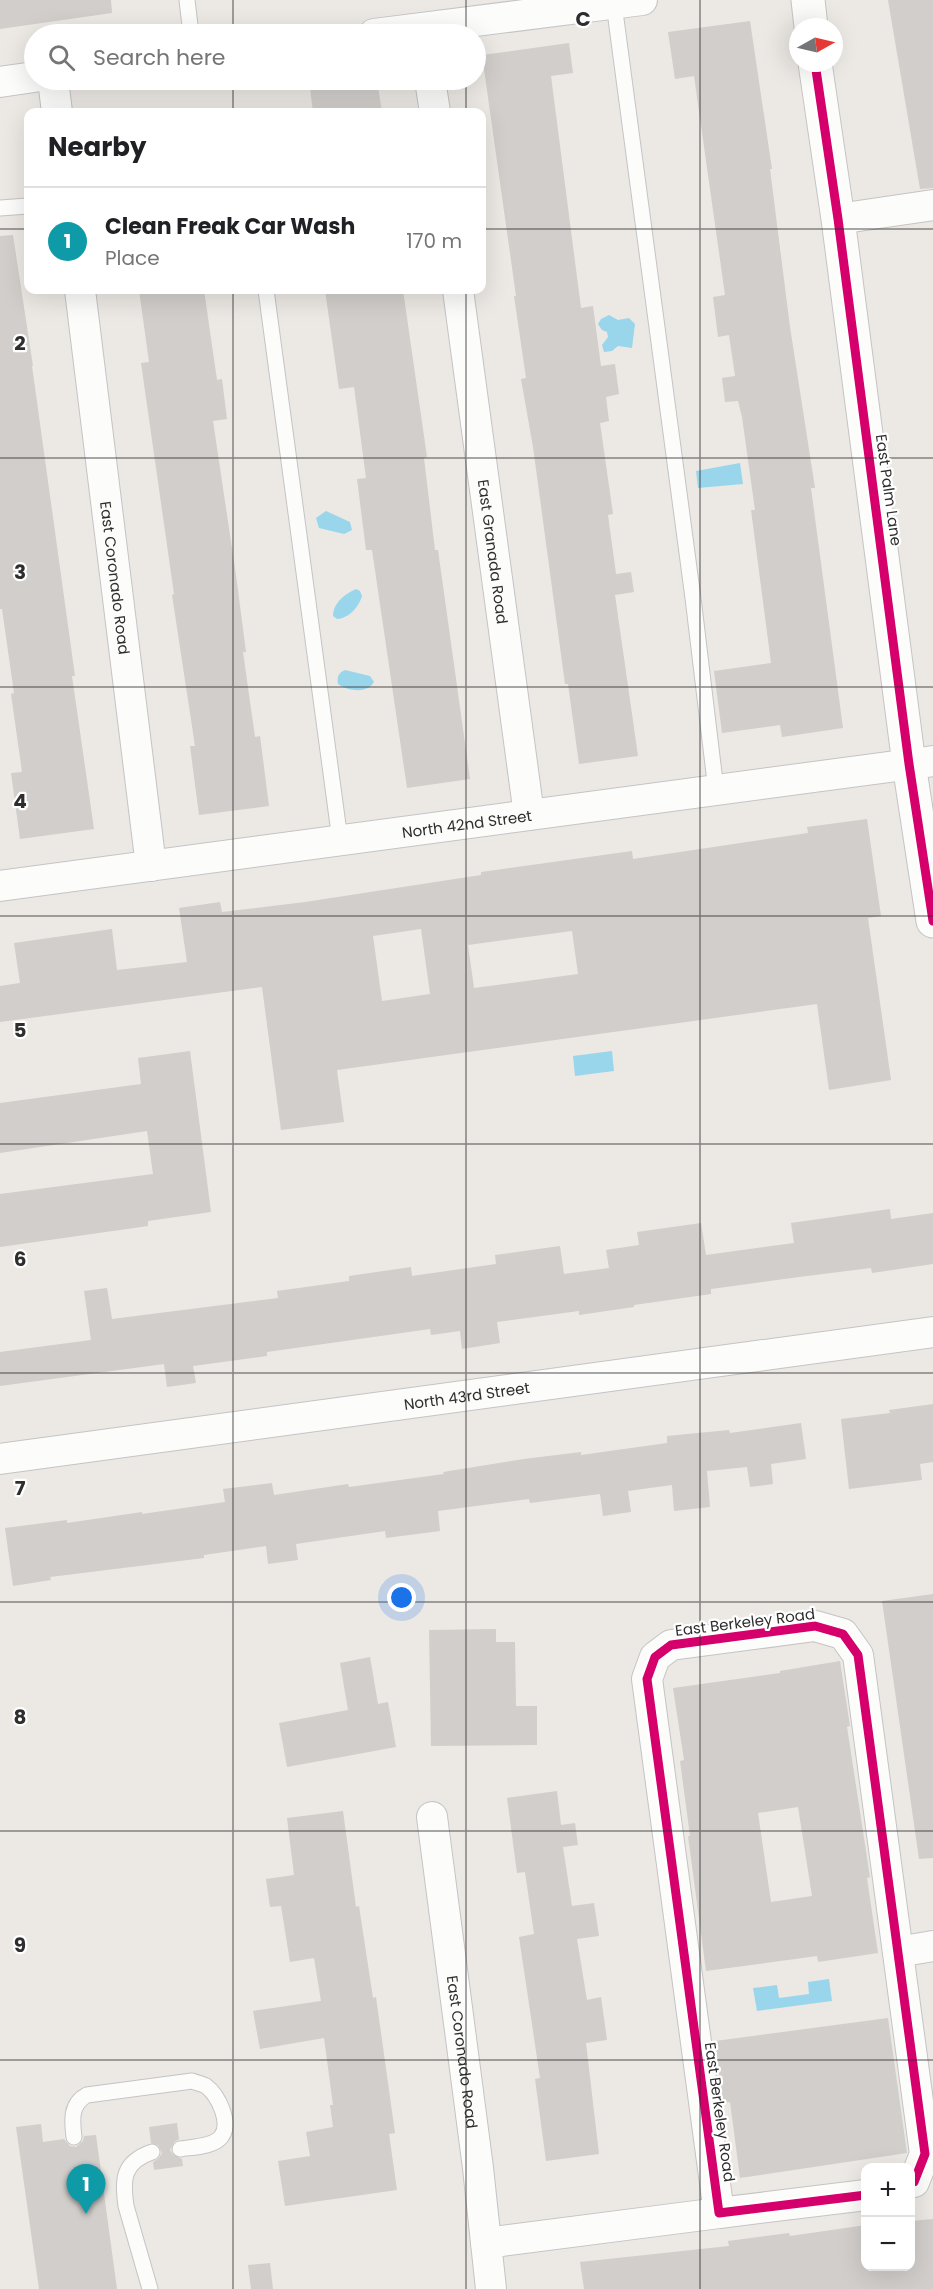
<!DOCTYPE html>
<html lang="en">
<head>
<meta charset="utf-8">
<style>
	body { margin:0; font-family:Poppins,sans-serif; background:#f6f6f6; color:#202124 }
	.controls { position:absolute; right:18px; bottom:18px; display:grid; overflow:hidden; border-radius:12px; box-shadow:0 6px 24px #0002 }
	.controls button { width:54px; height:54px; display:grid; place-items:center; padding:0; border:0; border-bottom:2px solid #e0e0e0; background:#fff; color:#202124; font:30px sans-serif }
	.compass { position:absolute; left:789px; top:18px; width:54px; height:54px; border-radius:50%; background:#fff; box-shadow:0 6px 24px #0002; rotate:82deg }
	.you { position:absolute; left:402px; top:1598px; width:21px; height:21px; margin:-15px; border:4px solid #fff; border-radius:50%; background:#1a73e8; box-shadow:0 0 0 9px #1a73e833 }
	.badge { display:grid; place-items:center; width:39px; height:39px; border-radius:50%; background:#0b8043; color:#fff; font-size:20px; font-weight:700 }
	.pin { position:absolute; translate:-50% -50px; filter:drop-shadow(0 2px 3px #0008) }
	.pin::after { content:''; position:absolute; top:32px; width:21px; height:18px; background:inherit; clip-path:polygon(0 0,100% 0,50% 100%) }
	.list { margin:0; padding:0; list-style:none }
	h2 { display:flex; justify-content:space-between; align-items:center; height:78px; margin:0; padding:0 24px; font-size:26px }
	h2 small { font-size:20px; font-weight:400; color:#757577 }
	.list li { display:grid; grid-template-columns:39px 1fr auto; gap:18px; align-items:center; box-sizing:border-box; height:108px; padding:0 24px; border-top:2px solid #e0e0e0 }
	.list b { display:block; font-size:22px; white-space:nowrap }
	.list p { margin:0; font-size:20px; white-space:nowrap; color:#757577 }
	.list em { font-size:20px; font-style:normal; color:#757577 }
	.icon { flex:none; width:33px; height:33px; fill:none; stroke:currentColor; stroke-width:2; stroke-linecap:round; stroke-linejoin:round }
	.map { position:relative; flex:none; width:933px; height:2289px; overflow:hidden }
	.search { position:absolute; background:#fff; box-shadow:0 6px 24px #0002; left:24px; top:24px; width:462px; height:66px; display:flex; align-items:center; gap:15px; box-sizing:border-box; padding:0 21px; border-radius:33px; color:#757577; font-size:22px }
	.panel { position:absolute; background:#fff; box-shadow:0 6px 24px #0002; left:24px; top:108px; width:462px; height:186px; border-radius:12px }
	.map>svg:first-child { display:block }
</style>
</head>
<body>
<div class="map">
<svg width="933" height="2289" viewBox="0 0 933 2289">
	<rect width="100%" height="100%" fill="#ece8e4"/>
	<g fill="#99d6ec">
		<path d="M 609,315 L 618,320 L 629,318 L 635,324 L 632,348 L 618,346 L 612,351 L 604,352 L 602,345 L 608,337 L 607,332 L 602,330 L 598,324 L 601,319 Z"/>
		<path d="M 740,463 L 743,484 L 698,488 L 696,471 Z"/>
		<path d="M 326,511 L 350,522 L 352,530 L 344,534 L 319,528 L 316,518 Z"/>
		<path d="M 356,589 L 360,591 L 362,596 C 359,607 349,618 337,619 L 333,616 C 333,603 345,594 356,589 Z"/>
		<path d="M 345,670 L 370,676 L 374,682 C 367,694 348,691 338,684 C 337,677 338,673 345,670 Z"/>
		<path d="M 612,1051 L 614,1071 L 575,1076 L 573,1056 Z"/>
		<path d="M 829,1979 L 832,2001 L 757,2011 L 753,1988 L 777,1985 L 779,1998 L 809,1994 L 808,1982 Z"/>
	</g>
	<g fill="#d1cecb" fill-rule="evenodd">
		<path d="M 0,0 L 111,0 L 112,13 L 0,29 Z"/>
		<path d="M 888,0 L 933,0 L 933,188 L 920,189 Z"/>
		<path d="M 750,21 L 772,169 L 770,169 L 790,327 L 815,488 L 811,488 L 843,728 L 782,737 L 780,725 L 722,733 L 714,671 L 771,663 L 751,510 L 755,510 L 742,417 L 738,401 L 725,402 L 722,378 L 735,376 L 729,335 L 718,337 L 713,297 L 725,295 L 694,76 L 675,79 L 668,32 Z"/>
		<path d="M 569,43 L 573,73 L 551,76 L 581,308 L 593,306 L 601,366 L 615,364 L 619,394 L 606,397 L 609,421 L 600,423 L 613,514 L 608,515 L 616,574 L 631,572 L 634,592 L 615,595 L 638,756 L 579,764 L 568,684 L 565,684 L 533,447 L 521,379 L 526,378 L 514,296 L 516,296 L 482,55 Z"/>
		<path d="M 309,80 L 377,80 L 382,112 L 313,112 Z"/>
		<path d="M 13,235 L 33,366 L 32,366 L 75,676 L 72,676 L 94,829 L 20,839 L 11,773 L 22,772 L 11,694 L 14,693 L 2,609 L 0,609 L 0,236 Z"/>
		<path d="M 139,290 L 204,290 L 217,380 L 222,379 L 227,419 L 213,421 L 236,575 L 246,652 L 243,652 L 255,737 L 260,736 L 269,806 L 199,815 L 190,746 L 195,746 L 172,595 L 174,594 L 141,363 L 149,362 Z"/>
		<path d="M 325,290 L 403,290 L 427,457 L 424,458 L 435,550 L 438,550 L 470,779 L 407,788 L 372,550 L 366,550 L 357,479 L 366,478 L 354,387 L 339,389 Z"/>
		<path d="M 867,819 L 881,916 L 868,918 L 891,1080 L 829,1090 L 817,1004 L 337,1070 L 344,1122 L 281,1130 L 262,987 L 0,1022 L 0,986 L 20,983 L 14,943 L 112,929 L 117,970 L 187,962 L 179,908 L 220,902 L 222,912 L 305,902 L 481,875 L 481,872 L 632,851 L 633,859 L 808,833 L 807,827 ZM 421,929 L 430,994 L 382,1001 L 373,936 ZM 572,931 L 578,974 L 474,988 L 468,945 Z"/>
		<path d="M 190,1051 L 211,1212 L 148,1221 L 148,1226 L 0,1247 L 0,1194 L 153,1174 L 147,1131 L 0,1153 L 0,1103 L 141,1084 L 138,1058 Z"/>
		<path d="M 890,1209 L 891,1219 L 933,1213 L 933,1264 L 872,1273 L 871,1268 L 799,1277 L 711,1289 L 711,1294 L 634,1305 L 634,1307 L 579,1315 L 579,1311 L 497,1322 L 500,1343 L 462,1349 L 460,1331 L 431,1335 L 430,1329 L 267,1352 L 267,1356 L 193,1366 L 196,1383 L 167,1387 L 164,1364 L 0,1386 L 0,1352 L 91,1340 L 84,1291 L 107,1288 L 112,1319 L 278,1298 L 277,1291 L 349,1281 L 349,1276 L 411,1267 L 412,1276 L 496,1264 L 495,1255 L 560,1246 L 564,1274 L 609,1268 L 606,1250 L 639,1245 L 637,1232 L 701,1223 L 706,1255 L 794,1243 L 791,1223 Z"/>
		<path d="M 933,1404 L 933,1462 L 920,1464 L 922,1480 L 849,1489 L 841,1419 L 890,1413 L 889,1410 Z"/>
		<path d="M 801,1423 L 806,1459 L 771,1464 L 773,1484 L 750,1487 L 747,1467 L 707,1471 L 710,1507 L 674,1511 L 672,1485 L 628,1491 L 631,1512 L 603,1516 L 600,1494 L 530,1503 L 529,1499 L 438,1511 L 440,1531 L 386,1538 L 385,1531 L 296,1544 L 298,1560 L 268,1564 L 266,1546 L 204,1555 L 204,1558 L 50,1577 L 51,1580 L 13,1586 L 5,1528 L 67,1520 L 67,1523 L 142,1512 L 142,1514 L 225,1502 L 223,1489 L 272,1483 L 274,1495 L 348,1484 L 349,1487 L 444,1474 L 443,1472 L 524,1459 L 581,1452 L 581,1455 L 667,1443 L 667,1436 L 729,1430 L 730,1433 Z"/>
		<path d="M 933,1594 L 933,1858 L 919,1859 L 882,1601 Z"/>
		<path d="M 496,1629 L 496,1642 L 515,1642 L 516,1706 L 537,1706 L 537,1745 L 431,1746 L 429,1630 Z"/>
		<path d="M 370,1657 L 378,1704 L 388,1702 L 396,1747 L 287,1767 L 279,1723 L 348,1710 L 340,1663 Z"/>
		<path d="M 840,1661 L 850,1726 L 847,1727 L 870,1877 L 867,1878 L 878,1953 L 818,1962 L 817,1956 L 706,1971 L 688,1836 L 690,1836 L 680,1761 L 684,1760 L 673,1688 L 780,1673 L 780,1671 ZM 798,1807 L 812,1896 L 771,1902 L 758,1813 Z"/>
		<path d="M 557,1791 L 561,1825 L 575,1823 L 578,1845 L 563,1847 L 572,1906 L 594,1903 L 599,1936 L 577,1939 L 587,2000 L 601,1997 L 607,2040 L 586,2043 L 599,2154 L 546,2161 L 535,2079 L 540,2078 L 519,1937 L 534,1934 L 525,1872 L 517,1873 L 507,1798 Z"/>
		<path d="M 343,1811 L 356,1907 L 359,1906 L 373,1998 L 376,1997 L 395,2133 L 389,2134 L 397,2190 L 285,2206 L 278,2161 L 310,2156 L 306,2132 L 333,2127 L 330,2105 L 333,2105 L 324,2038 L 260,2049 L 253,2011 L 321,2001 L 314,1958 L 290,1962 L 281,1906 L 270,1907 L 266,1879 L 294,1875 L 287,1818 Z"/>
		<path d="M 888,2018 L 907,2153 L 740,2178 L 730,2102 L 723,2103 L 715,2041 Z"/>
		<path d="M 177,2123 L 179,2139 L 174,2142 L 170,2150 L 173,2155 L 182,2159 L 183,2166 L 154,2170 L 153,2162 L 159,2158 L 162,2153 L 158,2145 L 151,2143 L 149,2127 Z"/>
		<path d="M 41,2124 L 43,2142 L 64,2139 L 70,2146 L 76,2147 L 83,2141 L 84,2136 L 96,2135 L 117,2289 L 39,2289 L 16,2127 Z"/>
		<path d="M 933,2219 L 933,2289 L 584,2289 L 580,2262 L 729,2246 L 728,2241 L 789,2233 L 790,2236 L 866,2225 L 866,2266 L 910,2266 L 910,2221 Z"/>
		<path d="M 270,2263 L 273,2289 L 251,2289 L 248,2265 Z"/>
	</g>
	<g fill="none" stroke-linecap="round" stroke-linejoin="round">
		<g stroke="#c5c4c5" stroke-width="17">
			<g id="lane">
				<path d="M 187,0 L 191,34"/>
				<path d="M 614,4 L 693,598 L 716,790"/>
				<path d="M 0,208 L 28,206"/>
				<path d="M 266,290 L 340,840"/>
				<path d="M 74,2137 C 72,2121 70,2104 87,2095 L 192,2081 C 197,2083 202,2084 206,2086 C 218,2095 232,2123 221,2137 C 213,2147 192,2147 180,2149"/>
				<path d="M 150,2289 L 126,2206 C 122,2179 123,2162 152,2152"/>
			</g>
		</g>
		<g stroke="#c5c4c5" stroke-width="32">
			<g id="street">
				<path d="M 374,34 L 642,0"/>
				<path d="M 53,80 L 57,112"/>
				<path d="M 430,80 L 435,112"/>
				<path d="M 0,82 L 34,77"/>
				<path d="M 838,219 L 933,205"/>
				<path id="s1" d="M 80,290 L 151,866"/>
				<path id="s2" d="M 458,290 L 529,815"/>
				<path id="s3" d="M 0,886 L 933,761"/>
				<path id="s4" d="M 0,1459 L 933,1332"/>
				<path id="s5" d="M 432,1817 L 478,2168 L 491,2289"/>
				<path d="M 898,1952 L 933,1946"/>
				<path d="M 866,2195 L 719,2213 L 647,1679 L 655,1657 L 671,1645 L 815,1626 L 843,1634 L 858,1655 L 925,2154 L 914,2182 L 910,2183"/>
				<path d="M 486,2243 L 719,2213"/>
			</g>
		</g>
		<g stroke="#c5c4c5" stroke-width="35">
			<g id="secondary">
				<path d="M 808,0 L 811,27"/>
				<path d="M 815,63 L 838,219 L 909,764 L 933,921"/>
			</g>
		</g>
		<use href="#lane" stroke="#fcfcfb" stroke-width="15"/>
		<use href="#street" stroke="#fcfcfb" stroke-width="30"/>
		<use href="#secondary" stroke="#fcfcfb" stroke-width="33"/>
		<g stroke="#fff" stroke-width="13">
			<g id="cycleway">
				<path d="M 815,63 L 838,219 L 909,764 L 933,921"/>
				<path d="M 866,2195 L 719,2213 L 647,1679 L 655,1657 L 671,1645 L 815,1626 L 843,1634 L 858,1655 L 925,2154 L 914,2182 L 910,2183"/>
			</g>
		</g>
		<use href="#cycleway" stroke="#d6006c" stroke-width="9"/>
	</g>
	<path fill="none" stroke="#2e2e2e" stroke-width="1.5" stroke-opacity="0.55" d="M 233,0 L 233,34M 466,0 L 466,34M 700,0 L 700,2289M 233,80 L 233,112M 466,80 L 466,112M 0,229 L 28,229M 482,229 L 933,229M 233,290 L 233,2289M 466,290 L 466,2289M 0,458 L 933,458M 0,687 L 933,687M 0,916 L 933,916M 0,1144 L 933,1144M 0,1373 L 933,1373M 0,1602 L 933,1602M 0,1831 L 933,1831M 0,2060 L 933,2060"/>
	<g text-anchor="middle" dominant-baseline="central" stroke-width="4.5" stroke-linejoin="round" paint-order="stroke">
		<g font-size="15" fill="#2e2e2e" stroke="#fff">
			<text transform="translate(889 490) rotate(82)">East Palm Lane</text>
			<text stroke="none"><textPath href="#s2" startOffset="264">East Granada Road</textPath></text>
			<text stroke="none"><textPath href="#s1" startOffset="290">East Coronado Road</textPath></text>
			<text stroke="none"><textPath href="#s3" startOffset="471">North 42nd Street</textPath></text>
			<text stroke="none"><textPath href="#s4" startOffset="471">North 43rd Street</textPath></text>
			<text transform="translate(745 1622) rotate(-7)">East Berkeley Road</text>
			<text stroke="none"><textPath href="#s5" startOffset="237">East Coronado Road</textPath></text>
			<text transform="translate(720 2112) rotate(82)">East Berkeley Road</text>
		</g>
	</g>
	<g font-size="20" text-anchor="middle" font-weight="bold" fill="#2e2e2e" stroke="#fff" stroke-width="4.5" stroke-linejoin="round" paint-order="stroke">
		<text x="583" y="26">C</text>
		<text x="20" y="350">2</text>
		<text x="20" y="579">3</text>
		<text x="20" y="808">4</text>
		<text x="20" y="1037">5</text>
		<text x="20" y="1266">6</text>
		<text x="20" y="1495">7</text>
		<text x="20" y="1724">8</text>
		<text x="20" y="1952">9</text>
	</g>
</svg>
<div class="controls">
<button>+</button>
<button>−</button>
</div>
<svg class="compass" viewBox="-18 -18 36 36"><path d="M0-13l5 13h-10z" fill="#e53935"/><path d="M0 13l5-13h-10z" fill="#757577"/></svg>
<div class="you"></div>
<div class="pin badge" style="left:86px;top:2214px;background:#0f9aa8">1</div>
<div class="search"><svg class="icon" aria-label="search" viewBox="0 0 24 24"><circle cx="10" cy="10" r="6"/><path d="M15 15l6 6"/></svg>Search here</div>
<section class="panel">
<h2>Nearby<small></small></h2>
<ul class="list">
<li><span class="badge" style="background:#0f9aa8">1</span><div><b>Clean Freak Car Wash</b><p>Place</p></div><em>170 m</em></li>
</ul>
</section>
</div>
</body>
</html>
